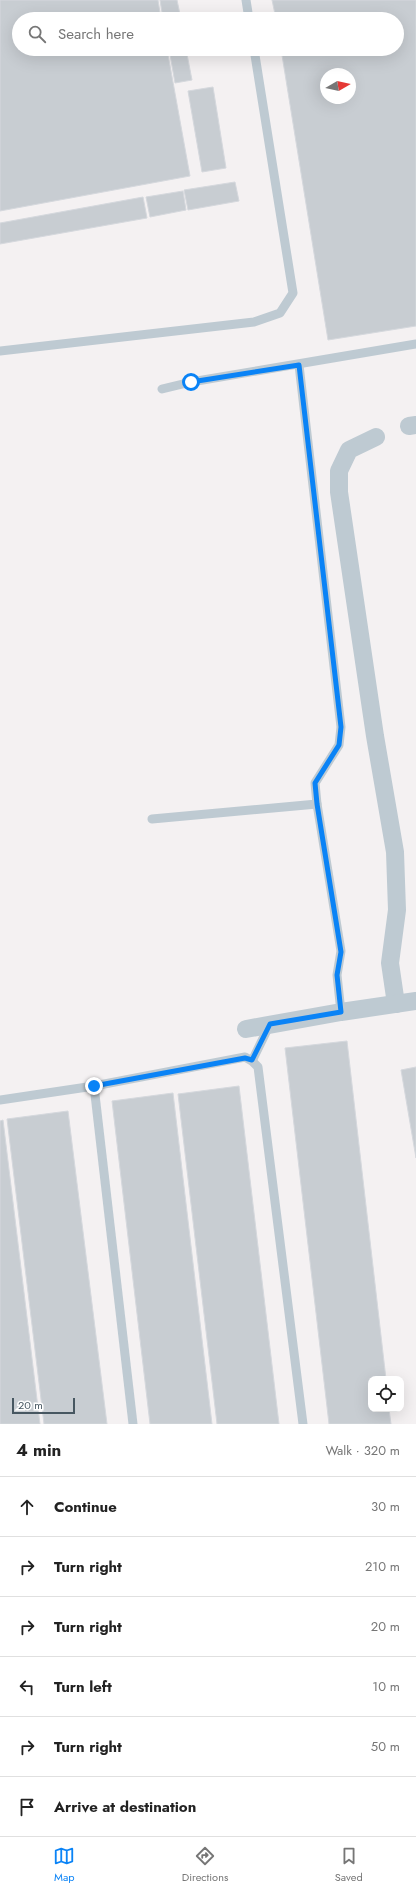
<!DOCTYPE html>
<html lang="en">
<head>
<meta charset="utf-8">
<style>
	body { margin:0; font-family:Jost,sans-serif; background:#f2f2f2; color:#222 }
	.controls { position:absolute; right:12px; bottom:12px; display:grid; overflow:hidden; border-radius:8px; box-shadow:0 4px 16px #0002 }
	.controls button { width:36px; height:36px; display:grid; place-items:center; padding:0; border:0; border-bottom:1px solid #e0e0e0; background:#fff; color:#222; font:20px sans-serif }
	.compass { position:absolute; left:320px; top:68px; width:36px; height:36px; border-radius:50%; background:#fff; box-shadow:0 4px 16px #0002; rotate:81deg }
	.scale { position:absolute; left:12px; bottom:10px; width:63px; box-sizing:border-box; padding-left:4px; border:2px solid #475761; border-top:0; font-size:11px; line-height:14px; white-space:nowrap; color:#475761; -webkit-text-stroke:3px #fff; paint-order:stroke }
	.stop { position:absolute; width:12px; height:12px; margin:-9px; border:3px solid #0a83f6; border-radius:50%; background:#fff }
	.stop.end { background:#0a83f6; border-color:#fff; box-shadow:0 1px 4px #0008 }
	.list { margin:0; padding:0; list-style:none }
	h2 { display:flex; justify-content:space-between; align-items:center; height:52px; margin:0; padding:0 16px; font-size:17px }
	h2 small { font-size:13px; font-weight:400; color:#767676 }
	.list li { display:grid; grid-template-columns:26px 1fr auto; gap:12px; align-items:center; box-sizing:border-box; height:60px; padding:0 16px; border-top:1px solid #e0e0e0 }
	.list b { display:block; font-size:15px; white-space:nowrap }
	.list em { font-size:13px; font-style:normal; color:#767676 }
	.icon { flex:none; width:22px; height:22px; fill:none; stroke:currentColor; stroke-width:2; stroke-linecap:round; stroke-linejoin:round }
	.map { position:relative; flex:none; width:416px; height:1424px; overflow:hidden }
	.search { position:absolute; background:#fff; box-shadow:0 4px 16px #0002; left:12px; right:12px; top:12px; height:44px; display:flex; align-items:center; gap:10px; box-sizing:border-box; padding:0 14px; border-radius:22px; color:#767676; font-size:15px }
	.sheet { height:412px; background:#fff }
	nav { display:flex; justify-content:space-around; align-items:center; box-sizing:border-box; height:56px; border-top:1px solid #e0e0e0; background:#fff; font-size:11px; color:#767676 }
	nav a { display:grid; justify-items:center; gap:2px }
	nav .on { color:#0a83f6 }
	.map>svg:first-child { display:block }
</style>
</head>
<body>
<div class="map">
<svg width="416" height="1424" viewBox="0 0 416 1424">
	<rect width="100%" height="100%" fill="#f4f1f2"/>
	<g fill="#c8cdd2" stroke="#d5d8dd" fill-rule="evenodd">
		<path d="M 0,0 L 158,0 L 161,19 L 19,19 L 19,49 L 167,49 L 190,176 L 0,211 Z"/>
		<path d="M 160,0 L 177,0 L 181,19 L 163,19 Z"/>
		<path d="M 272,0 L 416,0 L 416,326 L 328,340 L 281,49 L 397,49 L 397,19 L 276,19 ZM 326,74 L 350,74 L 350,98 L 326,98 Z"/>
		<path d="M 169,49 L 186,49 L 192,80 L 175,83 Z"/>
		<path d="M 213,87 L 226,168 L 202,172 L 188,91 Z"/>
		<path d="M 235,182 L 239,201 L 188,210 L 184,190 Z"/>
		<path d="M 183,191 L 186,210 L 150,217 L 146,197 Z"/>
		<path d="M 143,197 L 147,218 L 0,244 L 0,223 Z"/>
		<path d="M 347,1041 L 386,1379 L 371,1379 L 371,1409 L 389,1409 L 391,1424 L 329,1424 L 285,1048 Z"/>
		<path d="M 416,1067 L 416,1158 L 401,1070 Z"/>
		<path d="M 239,1086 L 279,1424 L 217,1424 L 178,1094 Z"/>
		<path d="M 173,1093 L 212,1424 L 150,1424 L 112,1101 Z"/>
		<path d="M 68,1111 L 107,1424 L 44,1424 L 7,1119 Z"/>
		<path d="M 3,1120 L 40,1424 L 0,1424 L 0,1121 Z"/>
	</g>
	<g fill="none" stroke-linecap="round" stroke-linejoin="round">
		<g stroke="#becad2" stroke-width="9">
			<path d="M 246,0 L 249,19"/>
			<path d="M 0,351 L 254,322 L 280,313 L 293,293 L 254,49"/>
			<path d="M 299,365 L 341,727 L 339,745 L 315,783 L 317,804 L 341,951 L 337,975 L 341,1012"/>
			<path d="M 162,389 L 191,382 L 416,344"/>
			<path d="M 152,819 L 317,804"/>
			<path d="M 252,1061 L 270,1024"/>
			<path d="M 94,1086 L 133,1424"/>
			<path d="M 0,1100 L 94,1086 L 245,1057 L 252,1061 L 258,1067 L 303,1424"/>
		</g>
		<g stroke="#becad2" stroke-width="18">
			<path d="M 409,426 L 416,425"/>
			<path d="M 376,437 L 349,450 L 339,471 L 339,492 L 375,736 L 395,852 L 397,910 L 390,963 L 396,1004"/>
			<path d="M 246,1029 L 341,1012 L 416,1001"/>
		</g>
	</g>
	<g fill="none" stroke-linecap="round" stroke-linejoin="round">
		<path stroke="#0a83f6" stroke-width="5" d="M 94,1086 L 245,1058 L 252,1060 L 270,1024 L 341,1012 L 337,975 L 341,952 L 317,804 L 315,783 L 339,745 L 341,727 L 299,365 L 191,382"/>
	</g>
</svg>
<div class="controls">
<button><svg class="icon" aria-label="locate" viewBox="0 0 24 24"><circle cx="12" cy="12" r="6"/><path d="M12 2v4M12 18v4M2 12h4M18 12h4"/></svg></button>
</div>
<svg class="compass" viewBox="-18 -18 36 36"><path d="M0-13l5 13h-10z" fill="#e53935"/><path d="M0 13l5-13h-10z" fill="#767676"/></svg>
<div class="scale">20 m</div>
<div class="stop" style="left:191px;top:382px"></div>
<div class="stop end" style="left:94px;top:1086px"></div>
<div class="search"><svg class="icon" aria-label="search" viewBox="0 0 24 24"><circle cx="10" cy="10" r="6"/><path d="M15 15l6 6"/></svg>Search here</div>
</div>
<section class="sheet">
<h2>4 min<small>Walk · 320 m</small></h2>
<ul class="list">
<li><svg class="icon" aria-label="ahead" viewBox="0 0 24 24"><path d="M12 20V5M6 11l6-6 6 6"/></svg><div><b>Continue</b></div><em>30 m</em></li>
<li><svg class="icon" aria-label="right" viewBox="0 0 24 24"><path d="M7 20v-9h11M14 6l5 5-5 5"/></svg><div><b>Turn right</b></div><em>210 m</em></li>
<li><svg class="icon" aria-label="right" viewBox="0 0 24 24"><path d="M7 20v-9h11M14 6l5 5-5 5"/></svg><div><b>Turn right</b></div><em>20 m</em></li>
<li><svg class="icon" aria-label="left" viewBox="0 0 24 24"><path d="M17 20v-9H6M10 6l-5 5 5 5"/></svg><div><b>Turn left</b></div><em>10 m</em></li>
<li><svg class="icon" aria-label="right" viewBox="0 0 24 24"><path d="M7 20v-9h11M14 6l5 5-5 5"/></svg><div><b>Turn right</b></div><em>50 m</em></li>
<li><svg class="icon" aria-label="arrive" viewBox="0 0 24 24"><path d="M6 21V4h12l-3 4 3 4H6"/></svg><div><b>Arrive at destination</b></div></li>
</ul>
</section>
<nav>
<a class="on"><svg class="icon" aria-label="map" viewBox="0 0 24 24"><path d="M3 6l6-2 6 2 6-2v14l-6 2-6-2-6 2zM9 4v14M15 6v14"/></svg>Map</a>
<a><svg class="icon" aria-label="directions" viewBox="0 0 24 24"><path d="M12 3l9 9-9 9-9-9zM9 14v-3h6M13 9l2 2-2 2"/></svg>Directions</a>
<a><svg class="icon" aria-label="saved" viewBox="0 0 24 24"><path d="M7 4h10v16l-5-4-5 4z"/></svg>Saved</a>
</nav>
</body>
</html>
